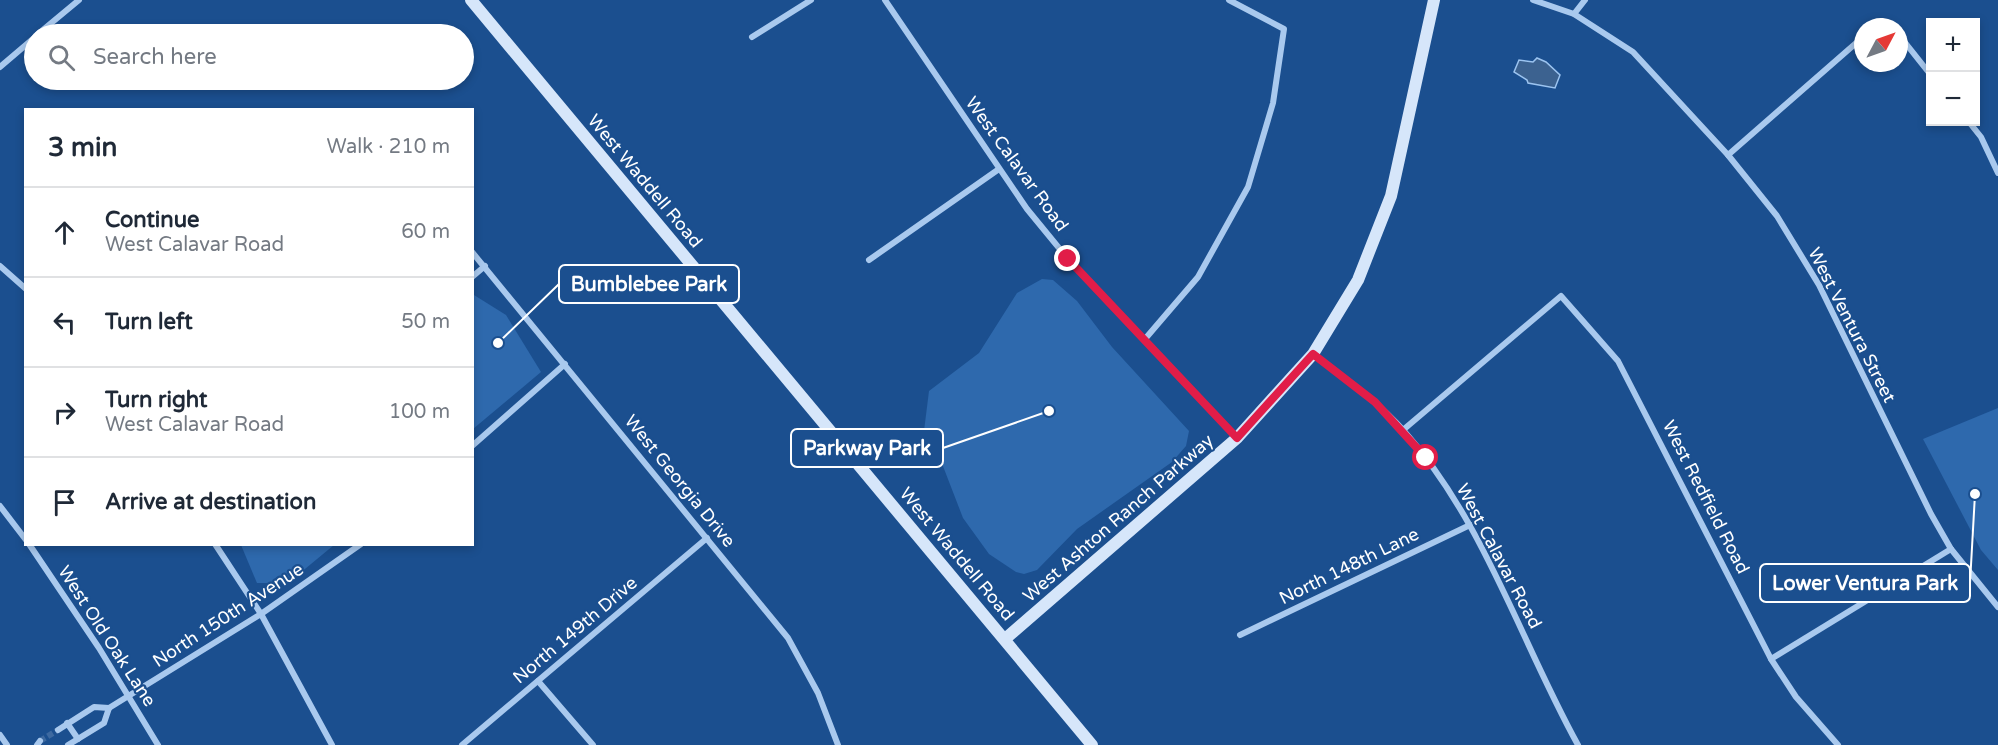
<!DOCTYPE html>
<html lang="en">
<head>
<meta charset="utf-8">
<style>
	body { margin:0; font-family:"Varela Round",sans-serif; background:#f2f2f3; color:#1f2937 }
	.controls { position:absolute; right:18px; top:18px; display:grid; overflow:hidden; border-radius:0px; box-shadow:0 3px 9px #0003 }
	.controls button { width:54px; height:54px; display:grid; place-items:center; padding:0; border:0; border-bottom:2px solid #e0e1e3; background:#fff; color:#1f2937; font:30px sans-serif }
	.compass { position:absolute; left:1854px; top:18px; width:54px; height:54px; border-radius:50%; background:#fff; box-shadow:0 3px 9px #0003; rotate:49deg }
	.stop { position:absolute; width:18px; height:18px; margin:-14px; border:4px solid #e11d48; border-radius:50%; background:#fff }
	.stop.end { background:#e11d48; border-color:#fff; box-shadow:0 2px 6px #0008 }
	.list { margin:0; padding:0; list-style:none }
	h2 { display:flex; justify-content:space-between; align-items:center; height:78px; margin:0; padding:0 24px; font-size:26px }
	h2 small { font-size:20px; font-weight:400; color:#747a83 }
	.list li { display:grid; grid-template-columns:39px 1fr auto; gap:18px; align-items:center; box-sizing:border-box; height:90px; padding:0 24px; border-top:2px solid #e0e1e3 }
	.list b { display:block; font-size:22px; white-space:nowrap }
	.list p { margin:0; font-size:20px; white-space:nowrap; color:#747a83 }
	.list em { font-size:20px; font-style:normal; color:#747a83 }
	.icon { flex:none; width:33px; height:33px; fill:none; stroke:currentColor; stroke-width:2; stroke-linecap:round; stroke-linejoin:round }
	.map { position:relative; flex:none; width:1998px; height:745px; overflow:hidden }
	.search { position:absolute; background:#fff; box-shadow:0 3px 9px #0003; left:24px; top:24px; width:450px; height:66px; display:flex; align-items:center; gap:15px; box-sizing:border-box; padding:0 21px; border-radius:33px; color:#747a83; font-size:22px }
	.panel { position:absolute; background:#fff; box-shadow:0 3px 9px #0003; left:24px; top:108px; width:450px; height:438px; border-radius:0px }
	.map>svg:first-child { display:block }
</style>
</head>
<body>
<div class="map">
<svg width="1998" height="745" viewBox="0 0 1998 745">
	<rect width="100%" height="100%" fill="#1b4f8f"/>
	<g fill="#2e69ad">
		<path d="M 1042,279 L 1053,280 L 1077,301 L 1112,347 L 1189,431 L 1186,446 L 1172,462 L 1077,529 L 1037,570 L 1024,574 L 1016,572 L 989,554 L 963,518 L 941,461 L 924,431 L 929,391 L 979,353 L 1017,293 Z"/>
		<path d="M 474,295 L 506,315 L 541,372 L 473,429 Z"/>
		<path d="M 1998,408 L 1998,570 L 1981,550 L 1923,439 Z"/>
		<path d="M 241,545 L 334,545 L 288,583 L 257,583 Z"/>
	</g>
	<path fill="#3c6290" stroke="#9cc4f0" stroke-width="1.5" d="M 1537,58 L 1546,62 L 1560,75 L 1555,88 L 1528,83 L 1527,80 L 1514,72 L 1519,60 L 1533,62 Z"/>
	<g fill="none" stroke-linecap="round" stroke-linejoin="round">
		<path stroke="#3d69a0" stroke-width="6" stroke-dasharray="6 3" stroke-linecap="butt" d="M 40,741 L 58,730"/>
		<g stroke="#a9c9ee" stroke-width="6">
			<path d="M 885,0 L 1027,209 L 1068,259 L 1237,438"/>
			<path d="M 1533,0 L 1574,14 L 1633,52 L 1728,155 L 1777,216 L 1819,285 L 1931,514 L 1951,549 L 1998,607"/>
			<path d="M 1574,14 L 1585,0"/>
			<path d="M 38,34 L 79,0"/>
			<path d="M 1899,35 L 1930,74"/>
			<path d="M 752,37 L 811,0"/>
			<path d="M 0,67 L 34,38"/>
			<path d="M 1969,122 L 1981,137 L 1998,173"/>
			<path d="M 1728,155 L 1863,37"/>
			<path d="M 472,252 L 788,638 L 818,693 L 838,745"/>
			<path d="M 869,260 L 999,169"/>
			<path d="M 0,266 L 26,289"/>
			<path d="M 472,277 L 485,266"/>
			<path d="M 1145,339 L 1198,277 L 1248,187 L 1273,103 L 1284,29 L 1229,0"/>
			<path d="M 1313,354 C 1344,378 1377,401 1404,431 C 1484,521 1520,640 1578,745"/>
			<path d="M 1403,430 L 1561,296 L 1618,361 L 1771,659 L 1796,697 L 1838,745"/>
			<path d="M 472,446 L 565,364"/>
			<path d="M 0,506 L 26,540"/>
			<path d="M 29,544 L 99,648 L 158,745"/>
			<path d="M 215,544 L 261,614 L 332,745"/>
			<path d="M 1240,635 L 1470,525"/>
			<path d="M 1771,659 L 1951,549"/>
			<path d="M 538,681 L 593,745"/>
			<path d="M 109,708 L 261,614 L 361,544"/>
			<path d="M 67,723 L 78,739"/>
			<path d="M 58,730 L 94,707 L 109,708"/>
			<path d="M 0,735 L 7,745"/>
			<path d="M 37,745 L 40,741"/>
			<path d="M 68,745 L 104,723 L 109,708"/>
			<path d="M 462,745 L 707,538"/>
		</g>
		<g stroke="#d6e6fa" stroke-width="12">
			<path d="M 471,0 L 1092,745"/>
			<path d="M 1005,639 L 1237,438 L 1313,354 L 1358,280 L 1391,196 L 1434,0"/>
		</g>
	</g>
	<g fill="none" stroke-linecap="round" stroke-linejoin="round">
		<path stroke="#e11d48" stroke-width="8" d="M 1068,259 L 1237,438 L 1313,354 L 1375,402 L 1426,458"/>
	</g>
	<g text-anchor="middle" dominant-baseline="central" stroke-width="4.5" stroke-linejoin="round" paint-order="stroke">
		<g font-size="18" fill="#fff" stroke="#1b4f8f">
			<text transform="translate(1017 164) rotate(54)">West Calavar Road</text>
			<text transform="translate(645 181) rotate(50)">West Waddell Road</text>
			<text transform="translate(1852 325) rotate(63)">West Ventura Street</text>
			<text transform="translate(680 481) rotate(51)">West Georgia Drive</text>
			<text transform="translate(1706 497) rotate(63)">West Redfield Road</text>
			<text transform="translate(1118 518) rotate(-41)">West Ashton Ranch Parkway</text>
			<text transform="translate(957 554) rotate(50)">West Waddell Road</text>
			<text transform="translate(1499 556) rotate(62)">West Calavar Road</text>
			<text transform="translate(1349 566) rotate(-26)">North 148th Lane</text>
			<text transform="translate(228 615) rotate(-33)">North 150th Avenue</text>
			<text transform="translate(575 630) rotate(-40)">North 149th Drive</text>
			<text transform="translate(107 636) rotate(57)">West Old Oak Lane</text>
		</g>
	</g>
	<path fill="none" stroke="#fff" stroke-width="2" d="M498 343L559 284M1049 411L943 448M1975 494L1970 583"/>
	<g fill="#fff" stroke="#1b4f8f" stroke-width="2">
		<circle cx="498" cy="343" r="6"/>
		<circle cx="1049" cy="411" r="6"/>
		<circle cx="1975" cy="494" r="6"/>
	</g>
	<g fill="#1b4f8f" stroke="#fff" stroke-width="2">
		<rect x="559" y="265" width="180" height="38" rx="6"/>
		<rect x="791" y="429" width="152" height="38" rx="6"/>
		<rect x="1760" y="564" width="210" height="38" rx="6"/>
	</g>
	<g font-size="20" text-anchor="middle" font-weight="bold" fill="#fff">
		<text x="649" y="291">Bumblebee Park</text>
		<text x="867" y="455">Parkway Park</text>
		<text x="1865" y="590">Lower Ventura Park</text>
	</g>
</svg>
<div class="controls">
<button>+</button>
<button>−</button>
</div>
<svg class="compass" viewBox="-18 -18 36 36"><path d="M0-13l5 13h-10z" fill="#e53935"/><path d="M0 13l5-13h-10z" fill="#747a83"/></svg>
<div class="stop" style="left:1426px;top:458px"></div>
<div class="stop end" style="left:1068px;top:259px"></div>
<div class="search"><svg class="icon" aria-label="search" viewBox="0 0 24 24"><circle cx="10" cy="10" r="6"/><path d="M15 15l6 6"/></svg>Search here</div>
<section class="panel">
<h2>3 min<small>Walk · 210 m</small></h2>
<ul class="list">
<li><svg class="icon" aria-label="ahead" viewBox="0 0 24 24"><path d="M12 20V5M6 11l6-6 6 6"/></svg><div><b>Continue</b><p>West Calavar Road</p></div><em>60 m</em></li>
<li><svg class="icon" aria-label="left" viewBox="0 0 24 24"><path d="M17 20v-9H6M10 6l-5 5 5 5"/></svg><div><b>Turn left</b></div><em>50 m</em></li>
<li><svg class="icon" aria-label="right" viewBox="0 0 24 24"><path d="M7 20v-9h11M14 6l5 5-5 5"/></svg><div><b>Turn right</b><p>West Calavar Road</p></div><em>100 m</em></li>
<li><svg class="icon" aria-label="arrive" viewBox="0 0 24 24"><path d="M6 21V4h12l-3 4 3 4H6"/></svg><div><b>Arrive at destination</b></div></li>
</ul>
</section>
</div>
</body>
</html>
